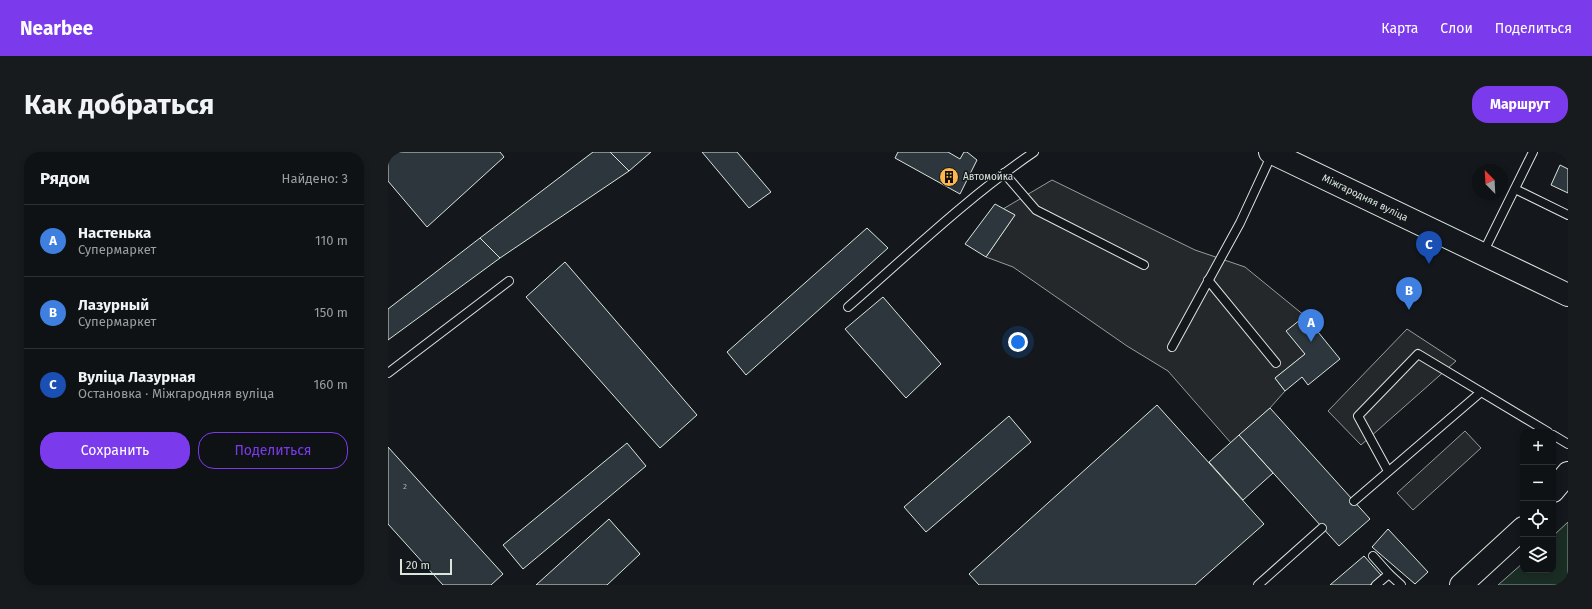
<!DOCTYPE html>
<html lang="ru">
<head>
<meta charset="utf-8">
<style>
	body { margin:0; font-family:"Fira Sans",sans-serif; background:#181b1e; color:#f1f3f6 }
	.controls { position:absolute; right:12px; bottom:12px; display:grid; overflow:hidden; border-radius:8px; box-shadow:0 2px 6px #0003 }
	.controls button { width:36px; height:36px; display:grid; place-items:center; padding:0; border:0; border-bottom:1px solid #2f3234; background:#0f1215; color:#f1f3f6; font:20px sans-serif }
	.compass { position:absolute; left:1084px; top:12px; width:36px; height:36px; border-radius:50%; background:#0f1215; box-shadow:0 2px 6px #0003; rotate:336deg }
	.scale { position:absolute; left:12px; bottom:10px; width:52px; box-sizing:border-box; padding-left:4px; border:2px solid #d8e6dc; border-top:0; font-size:11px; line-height:14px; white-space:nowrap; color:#d8e6dc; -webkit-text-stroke:3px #14181c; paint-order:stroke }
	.you { position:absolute; left:630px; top:190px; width:14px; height:14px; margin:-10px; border:3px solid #fff; border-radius:50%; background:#1a73e8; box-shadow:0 0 0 6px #1a73e833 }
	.badge { display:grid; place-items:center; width:26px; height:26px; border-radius:50%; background:#7c3aed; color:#fff; font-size:13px; font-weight:700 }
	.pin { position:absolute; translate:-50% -33px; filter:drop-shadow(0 1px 2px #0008) }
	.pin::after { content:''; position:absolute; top:21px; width:14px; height:12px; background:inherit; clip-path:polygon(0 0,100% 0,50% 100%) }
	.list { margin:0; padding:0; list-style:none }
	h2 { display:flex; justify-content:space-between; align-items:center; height:52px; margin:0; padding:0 16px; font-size:17px }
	h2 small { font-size:13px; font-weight:400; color:#9b9ea0 }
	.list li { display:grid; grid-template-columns:26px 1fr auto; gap:12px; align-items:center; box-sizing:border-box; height:72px; padding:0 16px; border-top:1px solid #2f3234 }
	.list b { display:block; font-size:15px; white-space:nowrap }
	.list p { margin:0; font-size:13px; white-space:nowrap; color:#9b9ea0 }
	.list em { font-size:13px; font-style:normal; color:#9b9ea0 }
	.actions { display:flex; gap:8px; padding:12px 16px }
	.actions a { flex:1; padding:9px 0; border:1px solid #7c3aed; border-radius:16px; text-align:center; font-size:14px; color:#7c3aed }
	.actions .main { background:#7c3aed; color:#fff }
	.icon { flex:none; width:22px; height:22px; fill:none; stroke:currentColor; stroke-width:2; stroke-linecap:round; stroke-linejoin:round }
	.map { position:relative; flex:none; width:1180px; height:433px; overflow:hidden; border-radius:16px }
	header { display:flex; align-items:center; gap:24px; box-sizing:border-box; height:56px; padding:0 20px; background:#7c3aed; color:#fff }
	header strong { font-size:19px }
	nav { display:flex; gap:22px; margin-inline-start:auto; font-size:14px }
	.intro { display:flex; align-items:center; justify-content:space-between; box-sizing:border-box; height:96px; padding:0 24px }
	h1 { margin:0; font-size:28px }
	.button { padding:10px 18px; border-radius:16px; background:#7c3aed; color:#fff; font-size:14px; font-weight:700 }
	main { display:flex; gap:24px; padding:0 24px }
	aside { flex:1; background:#0f1215; border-radius:16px; box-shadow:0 2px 6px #0003 }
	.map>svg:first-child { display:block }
</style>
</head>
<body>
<header>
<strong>Nearbee</strong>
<nav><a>Карта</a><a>Слои</a><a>Поделиться</a></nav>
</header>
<div class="intro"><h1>Как добраться</h1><a class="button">Маршрут</a></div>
<main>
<aside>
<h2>Рядом<small>Найдено: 3</small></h2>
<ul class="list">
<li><span class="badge" style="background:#3f7fe0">A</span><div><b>Настенька</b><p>Супермаркет</p></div><em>110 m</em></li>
<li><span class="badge" style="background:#3f7fe0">B</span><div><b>Лазурный</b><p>Супермаркет</p></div><em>150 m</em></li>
<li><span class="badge" style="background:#1a4fb4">C</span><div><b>Вуліца Лазурная</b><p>Остановка · Міжгародняя вуліца</p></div><em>160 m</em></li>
</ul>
<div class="actions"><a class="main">Сохранить</a><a>Поделиться</a></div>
</aside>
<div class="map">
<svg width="1180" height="433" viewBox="0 0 1180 433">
	<rect width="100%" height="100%" fill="#14181c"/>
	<path fill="#1a2d24" stroke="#939e99" d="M 1180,370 L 1180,433 L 1110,433 L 1135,411 L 1135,418 L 1165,418 L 1165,384 Z"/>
	<g fill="#24282b" stroke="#939e99">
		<path d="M 664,28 L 807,98 L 857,115 L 917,164 L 899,179 L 917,202 L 887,226 L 897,239 L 882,256 L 843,291 L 780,219 L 739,194 L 625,115 L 598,105 L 627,63 L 615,57 Z"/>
		<path d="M 1019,177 L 1068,209 L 973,293 L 940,259 Z"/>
		<path d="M 1077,279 L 1093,296 L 1025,358 L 1009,341 Z"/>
	</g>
	<g fill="#2c363c" stroke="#d8e6dc">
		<path d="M 0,0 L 112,0 L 116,5 L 39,75 L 0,29 Z"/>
		<path d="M 205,0 L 222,0 L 241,19 L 112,106 L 92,86 Z"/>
		<path d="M 222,0 L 263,0 L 241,19 Z"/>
		<path d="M 314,0 L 349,0 L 383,40 L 361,56 Z"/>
		<path d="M 510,0 L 560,0 L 572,7 L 576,0 L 579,0 L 589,8 L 572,42 L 507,6 Z"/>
		<path d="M 1172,13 L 1180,17 L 1180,41 L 1163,33 Z"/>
		<path d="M 607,52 L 627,63 L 598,105 L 577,92 Z"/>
		<path d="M 479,76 L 500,96 L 358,223 L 339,200 Z"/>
		<path d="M 92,86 L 112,106 L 0,188 L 0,157 Z"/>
		<path d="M 177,110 L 309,263 L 272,296 L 138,145 Z"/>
		<path d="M 495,145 L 553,212 L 518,246 L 457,177 Z"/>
		<path d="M 917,164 L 952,207 L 920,233 L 914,225 L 897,239 L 887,226 L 917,202 L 898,179 Z"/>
		<path d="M 769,253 L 876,372 L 807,433 L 591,433 L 581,422 Z"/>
		<path d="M 882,256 L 982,367 L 951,394 L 851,283 Z"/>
		<path d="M 621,264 L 643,290 L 538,380 L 516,355 Z"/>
		<path d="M 851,283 L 885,321 L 855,348 L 821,310 Z"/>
		<path d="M 239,291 L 258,314 L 135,417 L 115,393 Z"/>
		<path d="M 0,295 L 115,422 L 103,433 L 55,433 L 0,372 Z"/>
		<path d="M 221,367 L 252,402 L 219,433 L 148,433 Z"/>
		<path d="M 1000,377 L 1040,420 L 1027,432 L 984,395 Z"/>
		<path d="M 976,404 L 993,423 L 982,433 L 942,433 Z"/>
	</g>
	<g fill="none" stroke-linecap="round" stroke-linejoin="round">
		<g stroke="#d8e6dc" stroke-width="10">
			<g id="lane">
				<path d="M 616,21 L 648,58 L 756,113"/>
				<path d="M 1127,37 L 1180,63"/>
				<path d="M 1095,101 L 1145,0"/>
				<path d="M 820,128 L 888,211"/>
				<path d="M 460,155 C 521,102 580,45 646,0"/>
				<path d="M 784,195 L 852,71 L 884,2"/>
				<path d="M 0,221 L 121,129"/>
				<path d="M 1165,283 L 1180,292"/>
				<path d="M 1000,319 L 970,264 L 1030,202 L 1160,280"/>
				<path d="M 966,349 L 1093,240"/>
				<path d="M 985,404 L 1001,422 L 988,433"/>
				<path d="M 1001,422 L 1013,433"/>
				<path d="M 870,433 L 934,376"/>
			</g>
		</g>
		<g stroke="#d8e6dc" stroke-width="24">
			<g id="secondary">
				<path d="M 882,0 L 1180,143"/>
				<path d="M 1165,339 L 1180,321"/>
				<path d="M 1073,433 L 1135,376"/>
			</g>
		</g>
		<use href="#lane" stroke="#14181c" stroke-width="8"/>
		<use href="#secondary" stroke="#14181c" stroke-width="22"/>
	</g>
	<defs>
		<g id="building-disc" transform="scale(1)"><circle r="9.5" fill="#ffb74d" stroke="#14181c"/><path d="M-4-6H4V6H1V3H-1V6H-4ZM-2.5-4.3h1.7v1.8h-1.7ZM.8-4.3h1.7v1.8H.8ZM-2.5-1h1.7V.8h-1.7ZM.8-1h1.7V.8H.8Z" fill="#111"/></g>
	</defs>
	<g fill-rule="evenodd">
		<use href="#building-disc" x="561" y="25"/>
	</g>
	<g text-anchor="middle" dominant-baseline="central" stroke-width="3" stroke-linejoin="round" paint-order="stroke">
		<g font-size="8" fill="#adbab4">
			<text x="17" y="334">2</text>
		</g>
		<g font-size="10" fill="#d8e6dc" stroke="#14181c" text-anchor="start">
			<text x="575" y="25">Автомойка</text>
		</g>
		<g font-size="10" fill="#d8e6dc" stroke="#14181c">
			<text transform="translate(977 46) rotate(26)">Міжгародняя вуліца</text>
		</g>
	</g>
</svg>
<div class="controls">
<button>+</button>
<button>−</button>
<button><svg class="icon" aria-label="locate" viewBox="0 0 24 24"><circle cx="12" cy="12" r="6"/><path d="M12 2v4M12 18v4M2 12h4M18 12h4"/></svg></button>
<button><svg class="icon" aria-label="layers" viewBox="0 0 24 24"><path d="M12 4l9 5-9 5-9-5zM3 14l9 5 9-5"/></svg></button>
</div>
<svg class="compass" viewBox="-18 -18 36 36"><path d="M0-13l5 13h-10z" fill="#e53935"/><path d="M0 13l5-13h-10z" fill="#9b9ea0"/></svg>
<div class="scale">20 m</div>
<div class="you"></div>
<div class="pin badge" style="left:923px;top:190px;background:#3f7fe0">A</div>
<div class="pin badge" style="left:1021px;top:158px;background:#3f7fe0">B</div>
<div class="pin badge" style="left:1041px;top:112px;background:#1a4fb4">C</div>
</div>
</main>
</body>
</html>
